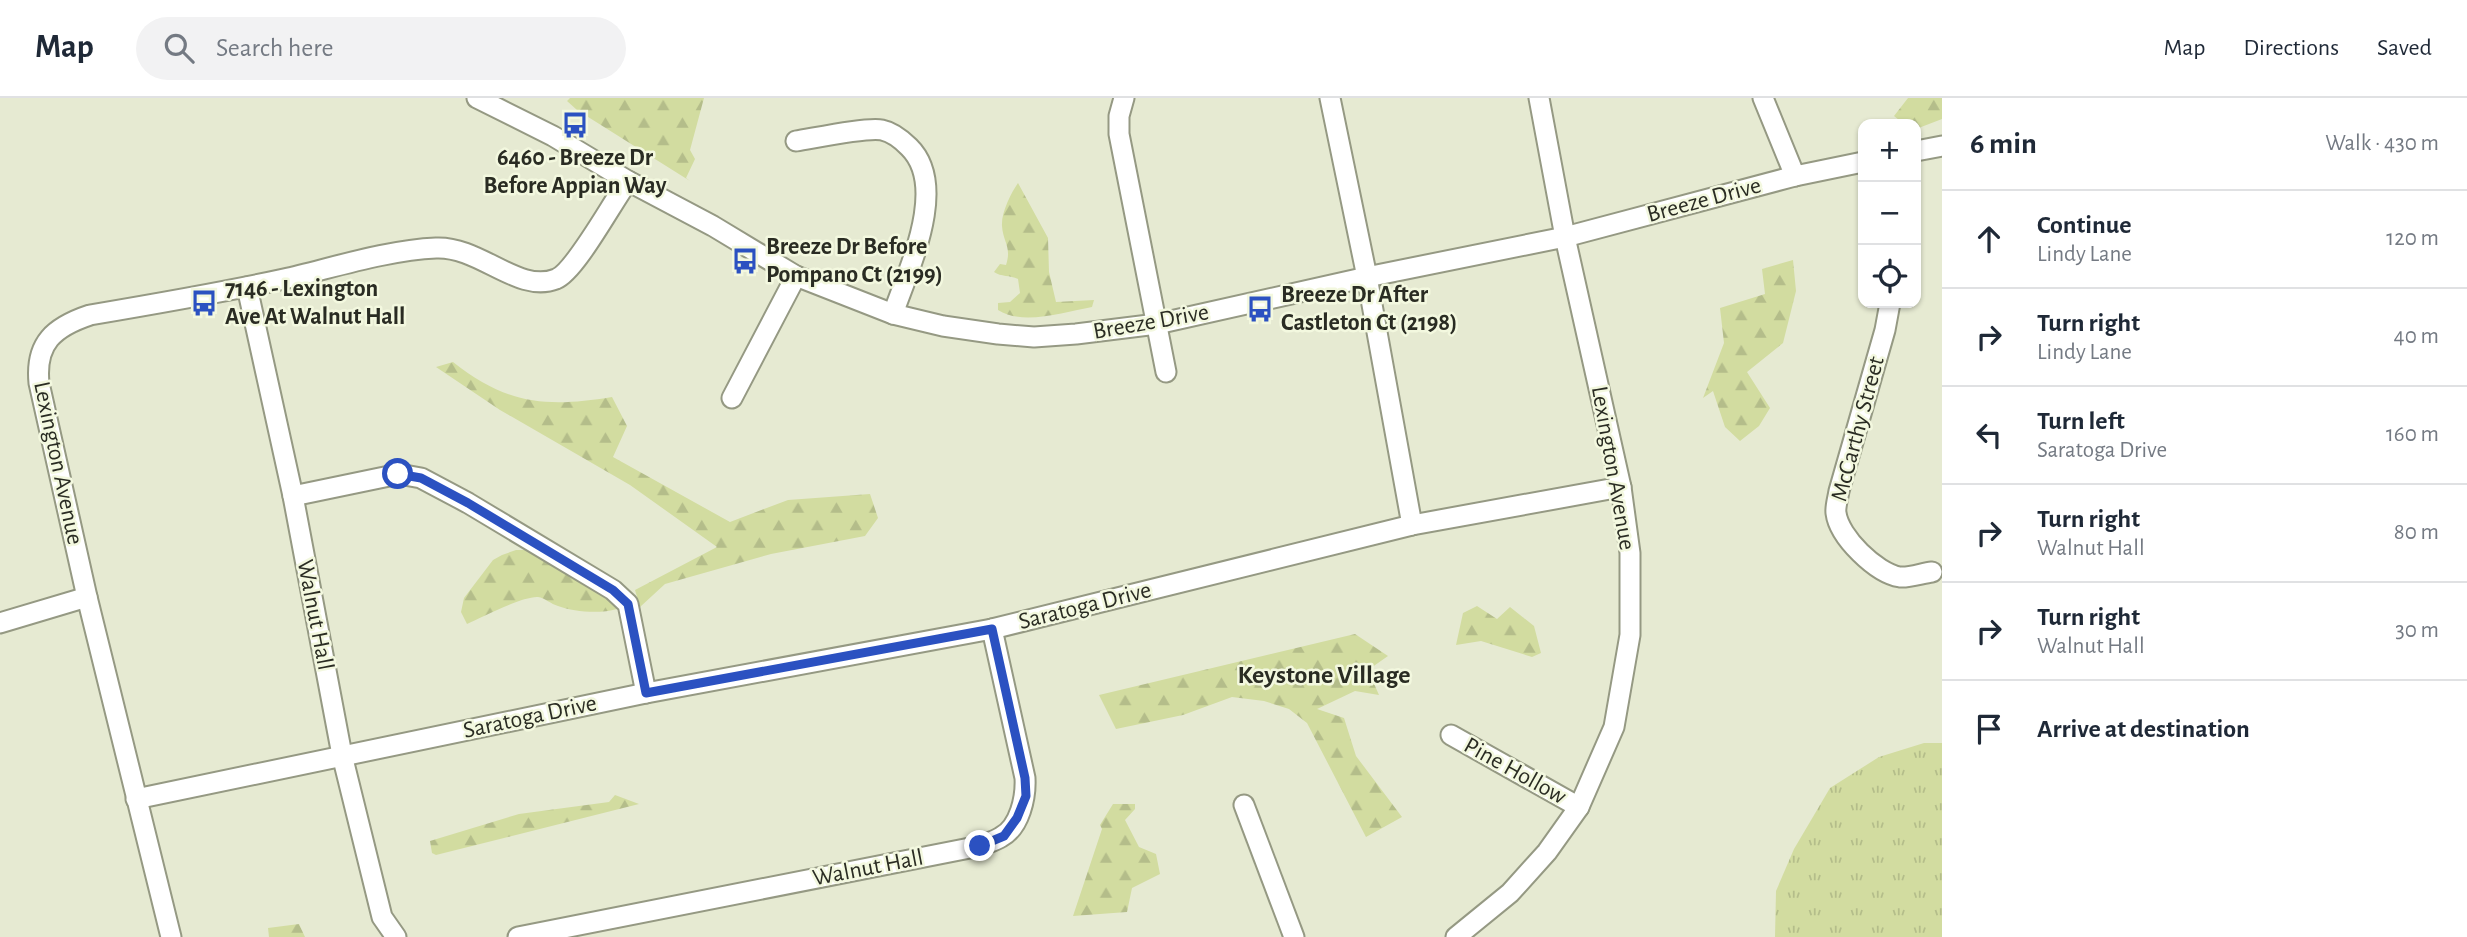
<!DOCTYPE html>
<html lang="en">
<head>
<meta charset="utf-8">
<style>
	body { margin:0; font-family:"Alegreya Sans",sans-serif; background:#f2f2f3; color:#1f2937 }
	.controls { position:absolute; right:21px; top:21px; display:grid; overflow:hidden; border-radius:14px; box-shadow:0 2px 5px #0004 }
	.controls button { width:63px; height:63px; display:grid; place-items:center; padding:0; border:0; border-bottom:2px solid #e0e1e3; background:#fff; color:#1f2937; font:35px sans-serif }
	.stop { position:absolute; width:21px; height:21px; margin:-16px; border:5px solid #2b51c1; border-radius:50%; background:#fff }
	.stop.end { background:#2b51c1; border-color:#fff; box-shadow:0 2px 7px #0008 }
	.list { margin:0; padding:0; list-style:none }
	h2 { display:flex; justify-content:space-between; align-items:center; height:91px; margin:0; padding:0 28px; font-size:30px }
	h2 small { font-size:23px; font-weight:400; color:#747a83 }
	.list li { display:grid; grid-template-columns:46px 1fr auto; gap:21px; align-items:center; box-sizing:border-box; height:98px; padding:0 28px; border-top:2px solid #e0e1e3 }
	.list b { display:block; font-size:26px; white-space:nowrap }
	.list p { margin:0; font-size:23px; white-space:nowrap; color:#747a83 }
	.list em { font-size:23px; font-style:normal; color:#747a83 }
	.icon { flex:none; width:38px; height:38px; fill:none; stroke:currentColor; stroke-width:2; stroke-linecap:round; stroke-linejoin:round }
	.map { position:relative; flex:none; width:1942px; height:839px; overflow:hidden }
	header { display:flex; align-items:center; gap:42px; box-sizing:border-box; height:98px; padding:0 35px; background:#fff; border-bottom:2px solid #e0e1e3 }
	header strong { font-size:33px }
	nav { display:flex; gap:38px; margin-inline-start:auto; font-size:24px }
	.search { width:490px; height:63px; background:#f2f2f3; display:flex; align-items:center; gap:18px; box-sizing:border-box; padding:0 24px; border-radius:38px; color:#747a83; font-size:26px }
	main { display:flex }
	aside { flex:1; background:#fff }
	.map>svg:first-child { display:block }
</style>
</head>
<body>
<header>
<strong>Map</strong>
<div class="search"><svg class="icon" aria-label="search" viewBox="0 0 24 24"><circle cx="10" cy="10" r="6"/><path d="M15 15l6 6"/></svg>Search here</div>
<nav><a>Map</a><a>Directions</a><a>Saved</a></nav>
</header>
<main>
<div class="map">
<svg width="1942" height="839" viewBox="0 0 1942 839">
	<defs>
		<pattern id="grass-tufts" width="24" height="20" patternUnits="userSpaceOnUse" patternTransform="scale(1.75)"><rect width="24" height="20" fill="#d2dca0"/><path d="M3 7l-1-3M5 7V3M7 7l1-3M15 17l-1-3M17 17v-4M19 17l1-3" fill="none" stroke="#b4bd8a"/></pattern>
		<pattern id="forest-firs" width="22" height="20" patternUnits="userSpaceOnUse" patternTransform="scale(1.75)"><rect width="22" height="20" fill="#d2dca0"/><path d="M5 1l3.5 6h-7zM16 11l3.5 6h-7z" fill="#b4bd8a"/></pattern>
	</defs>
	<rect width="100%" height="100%" fill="#e6ead2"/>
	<path fill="url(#grass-tufts)" d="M 1924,645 L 1942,645 L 1942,839 L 1775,839 L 1776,793 L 1794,751 L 1830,690 L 1879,659 Z"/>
	<g fill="url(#forest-firs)">
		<path d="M 570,0 L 704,0 L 690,52 L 695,61 L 686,80 L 690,83 L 577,12 L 567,3 Z"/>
		<path d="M 1908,0 L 1942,0 L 1942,21 L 1916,31 L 1916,26 L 1904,26 L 1894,18 Z"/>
		<path d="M 1018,85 L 1048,140 L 1049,174 L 1056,204 L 1094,202 L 1092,209 C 1064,214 1023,228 998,212 L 998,205 L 1010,204 L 1020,195 L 1018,181 C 1010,177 1001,179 994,174 L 1000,166 L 1006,167 C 1012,149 1003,144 1002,128 C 1001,115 1011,95 1018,85 Z"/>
		<path d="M 1793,162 L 1796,193 L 1783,245 L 1747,274 L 1770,310 L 1759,328 L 1740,343 L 1725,329 L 1713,293 L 1703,300 L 1724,245 L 1720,210 L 1765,196 L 1762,171 Z"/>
		<path d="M 453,264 C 506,306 546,310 612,299 L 627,328 L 613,359 L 730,424 L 788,402 L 870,396 L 878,420 L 865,438 L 771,456 L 665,486 L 640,509 L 635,492 L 717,449 L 630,387 L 500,312 L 436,269 Z"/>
		<path d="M 516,452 L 525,452 L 549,464 L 570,478 L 609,499 L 617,511 C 600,516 574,514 558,508 C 551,506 545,500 538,499 C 523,498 482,519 467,526 L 461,514 L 464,500 L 493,462 L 502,457 Z"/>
		<path d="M 1477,508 L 1497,521 L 1510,509 L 1534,528 L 1541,555 L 1532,559 L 1481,543 L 1456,547 L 1463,515 Z"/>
		<path d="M 1355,536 L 1388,558 L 1368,572 L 1379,597 L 1355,593 L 1317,611 L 1344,620 L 1356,658 L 1402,719 L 1366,739 L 1307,625 L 1289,611 L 1264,603 L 1232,599 L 1183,617 L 1116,631 L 1099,597 Z"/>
		<path d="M 615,697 L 639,706 L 436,757 L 432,755 L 430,743 L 519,716 L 609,704 Z"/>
		<path d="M 1113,706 L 1135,706 L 1135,711 L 1125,722 L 1139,749 L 1156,756 L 1160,776 L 1132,790 L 1127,814 L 1073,818 L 1102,731 L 1100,727 Z"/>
		<path d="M 299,826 L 305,839 L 269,839 L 268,830 Z"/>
	</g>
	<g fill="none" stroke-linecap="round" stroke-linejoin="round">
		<g stroke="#959983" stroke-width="23">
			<g id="minor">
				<path d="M 477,0 L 553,38 L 628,83 L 713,128 L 796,178 L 893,216 L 943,228 L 998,236 L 1034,239 L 1076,236 L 1157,226 L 1367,179 L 1565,139 L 1795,78 L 1863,64"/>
				<path d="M 1124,0 L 1119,18 L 1119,36 L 1166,274"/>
				<path d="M 1330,0 L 1367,179 L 1412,427"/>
				<path d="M 1763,0 L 1795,78"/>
				<path d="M 796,43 C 815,40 867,29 882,32 C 892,34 902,42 909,49 C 949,88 908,172 893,216"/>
				<path d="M 1916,53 L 1942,48"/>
				<path d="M 247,189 L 293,398 L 342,657 L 382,819 L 396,839"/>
				<path d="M 1890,205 L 1885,232 L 1839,393 C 1838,400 1835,409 1836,415 C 1839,439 1876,475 1900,479 C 1909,480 1923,475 1932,474"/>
				<path d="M 732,300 L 796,178"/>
				<path d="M 293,398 L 399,376 L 421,380 L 468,405 L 613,492 L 628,506 L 646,595"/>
				<path d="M 0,525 L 87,499"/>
				<path d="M 1451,637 L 1579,709"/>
				<path d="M 136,701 L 646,595 L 992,531 L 1412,427 L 1621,389"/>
				<path d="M 1244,707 L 1294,839"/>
				<path d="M 171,839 L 87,499 L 39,285 C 35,245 54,229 90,217 C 155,206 220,195 284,181 C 332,170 388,152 436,150 C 480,148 518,196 556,181 C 575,174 613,103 628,83"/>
				<path d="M 518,839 L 980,748 C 987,745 995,743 1001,739 C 1020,729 1026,699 1025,680 L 992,531"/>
				<path d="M 1456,839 L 1510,795 L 1547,754 L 1579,709 L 1614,629 L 1630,537 L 1630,455 L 1621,389 L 1565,139 L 1539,0"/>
			</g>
		</g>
		<use href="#minor" stroke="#fff" stroke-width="19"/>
	</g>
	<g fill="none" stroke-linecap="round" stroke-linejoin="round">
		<path stroke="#2b51c1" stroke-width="9" d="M 398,376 L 421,380 L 468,405 L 613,492 L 628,506 L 646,595 L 992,531 L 1025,680 L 1026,698 L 1017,720 L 1004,738 L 980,748"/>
	</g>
	<defs>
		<g id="bus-bare" transform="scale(2.1)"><path d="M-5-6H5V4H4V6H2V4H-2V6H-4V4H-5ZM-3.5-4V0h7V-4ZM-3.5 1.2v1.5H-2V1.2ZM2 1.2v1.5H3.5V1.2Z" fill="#2b51c1" stroke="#f3f8df" stroke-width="2.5" paint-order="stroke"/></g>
	</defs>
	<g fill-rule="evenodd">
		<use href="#bus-bare" x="575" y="27"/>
		<use href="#bus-bare" x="745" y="163"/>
		<use href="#bus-bare" x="204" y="205"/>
		<use href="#bus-bare" x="1260" y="211"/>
	</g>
	<g text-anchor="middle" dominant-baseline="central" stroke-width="5" stroke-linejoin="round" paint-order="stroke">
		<g font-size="24" font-weight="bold" fill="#2a2c23" stroke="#f3f8df" text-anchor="start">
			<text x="575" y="60" text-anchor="middle">6460 - Breeze Dr<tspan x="575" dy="28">Before Appian Way</tspan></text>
			<text x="766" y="149">Breeze Dr Before<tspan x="766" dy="28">Pompano Ct (2199)</tspan></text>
			<text x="225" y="191">7146 - Lexington<tspan x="225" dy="28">Ave At Walnut Hall</tspan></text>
			<text x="1281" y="197">Breeze Dr After<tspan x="1281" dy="28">Castleton Ct (2198)</tspan></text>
		</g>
		<g font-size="24" fill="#2a2c23" stroke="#f3f8df">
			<text transform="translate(1704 102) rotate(-15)">Breeze Drive</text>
			<text transform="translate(1151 224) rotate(-10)">Breeze Drive</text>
			<text transform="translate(1858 331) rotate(-75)">McCarthy Street</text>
			<text transform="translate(58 365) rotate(78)">Lexington Avenue</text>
			<text transform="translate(1613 370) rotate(80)">Lexington Avenue</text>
			<text transform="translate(1085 508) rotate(-14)">Saratoga Drive</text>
			<text transform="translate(315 517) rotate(79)">Walnut Hall</text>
			<text transform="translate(530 619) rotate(-12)">Saratoga Drive</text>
			<text transform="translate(1515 673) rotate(29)">Pine Hollow</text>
			<text transform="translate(868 770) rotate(-11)">Walnut Hall</text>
		</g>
		<g font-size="26" font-weight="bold" fill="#2a2c23" stroke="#f3f8df">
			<text x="1324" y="577">Keystone Village</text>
		</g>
	</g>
</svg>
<div class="controls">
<button>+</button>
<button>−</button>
<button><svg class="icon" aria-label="locate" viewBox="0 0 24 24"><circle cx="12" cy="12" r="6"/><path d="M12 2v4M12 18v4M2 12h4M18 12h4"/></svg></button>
</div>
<div class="stop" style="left:398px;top:376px"></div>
<div class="stop end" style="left:980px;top:748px"></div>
</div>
<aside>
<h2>6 min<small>Walk · 430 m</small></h2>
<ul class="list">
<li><svg class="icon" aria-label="ahead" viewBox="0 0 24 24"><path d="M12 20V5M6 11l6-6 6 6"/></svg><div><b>Continue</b><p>Lindy Lane</p></div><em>120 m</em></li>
<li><svg class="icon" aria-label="right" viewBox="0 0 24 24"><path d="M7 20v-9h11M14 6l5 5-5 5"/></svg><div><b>Turn right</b><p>Lindy Lane</p></div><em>40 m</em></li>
<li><svg class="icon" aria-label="left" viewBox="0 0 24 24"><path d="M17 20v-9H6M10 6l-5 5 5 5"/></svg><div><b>Turn left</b><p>Saratoga Drive</p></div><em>160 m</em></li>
<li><svg class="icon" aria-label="right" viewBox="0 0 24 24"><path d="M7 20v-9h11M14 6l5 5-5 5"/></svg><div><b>Turn right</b><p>Walnut Hall</p></div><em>80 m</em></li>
<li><svg class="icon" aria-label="right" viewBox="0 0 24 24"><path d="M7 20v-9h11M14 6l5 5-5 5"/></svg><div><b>Turn right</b><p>Walnut Hall</p></div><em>30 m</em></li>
<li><svg class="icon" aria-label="arrive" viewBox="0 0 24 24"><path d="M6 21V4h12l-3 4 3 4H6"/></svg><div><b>Arrive at destination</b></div></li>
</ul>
</aside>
</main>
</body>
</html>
